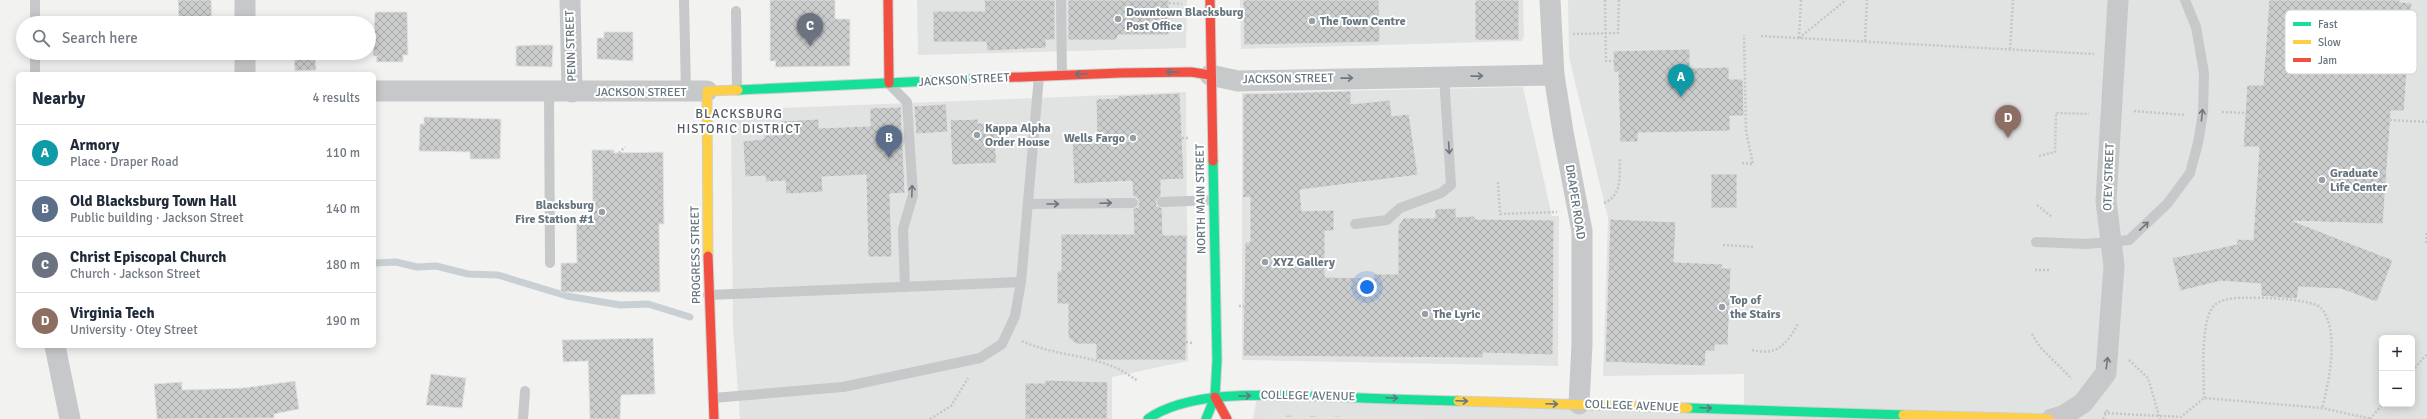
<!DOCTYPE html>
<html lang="en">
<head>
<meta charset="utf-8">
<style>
	body { margin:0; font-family:Signika,sans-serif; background:#f2f2f3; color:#1f2937 }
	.controls { position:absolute; right:12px; bottom:12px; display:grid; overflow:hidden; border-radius:6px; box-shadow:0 2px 10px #0003 }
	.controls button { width:36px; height:36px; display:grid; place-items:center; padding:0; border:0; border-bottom:1px solid #e0e1e3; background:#fff; color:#1f2937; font:20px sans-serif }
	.you { position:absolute; left:1367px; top:287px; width:14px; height:14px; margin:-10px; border:3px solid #fff; border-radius:50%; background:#1a73e8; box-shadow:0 0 0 6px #1a73e833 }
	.badge { display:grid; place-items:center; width:26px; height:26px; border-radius:50%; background:#555f69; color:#fff; font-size:13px; font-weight:700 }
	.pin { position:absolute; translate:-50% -33px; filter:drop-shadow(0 1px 2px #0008) }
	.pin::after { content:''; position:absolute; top:21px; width:14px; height:12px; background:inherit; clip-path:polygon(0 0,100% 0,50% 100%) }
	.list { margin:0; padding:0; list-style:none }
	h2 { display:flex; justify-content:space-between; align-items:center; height:52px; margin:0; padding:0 16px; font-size:17px }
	h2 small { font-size:13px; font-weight:400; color:#747a83 }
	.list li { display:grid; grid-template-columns:26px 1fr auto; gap:12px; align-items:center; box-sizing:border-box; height:56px; padding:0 16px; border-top:1px solid #e0e1e3 }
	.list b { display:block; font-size:15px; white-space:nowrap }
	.list p { margin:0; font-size:13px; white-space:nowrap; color:#747a83 }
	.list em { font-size:13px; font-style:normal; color:#747a83 }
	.icon { flex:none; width:22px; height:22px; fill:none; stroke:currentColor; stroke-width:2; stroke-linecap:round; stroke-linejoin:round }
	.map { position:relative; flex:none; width:2427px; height:419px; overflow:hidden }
	.search { position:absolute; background:#fff; box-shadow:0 2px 10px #0003; left:16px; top:16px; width:360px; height:44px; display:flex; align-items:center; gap:10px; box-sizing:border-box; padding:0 14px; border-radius:22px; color:#747a83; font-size:15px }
	.panel { position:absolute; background:#fff; box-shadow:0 2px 10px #0003; left:16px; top:72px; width:360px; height:276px; border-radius:6px }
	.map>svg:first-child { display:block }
</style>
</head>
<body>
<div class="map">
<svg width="2427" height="419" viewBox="0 0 2427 419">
	<defs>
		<pattern id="park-tufts" width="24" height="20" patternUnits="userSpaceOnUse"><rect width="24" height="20" fill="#e2e5df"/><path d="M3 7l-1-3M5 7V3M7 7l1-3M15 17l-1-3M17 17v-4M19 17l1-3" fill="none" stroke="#bbbeba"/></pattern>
		<pattern id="building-cross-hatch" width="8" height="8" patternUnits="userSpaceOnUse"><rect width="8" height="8" fill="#cbcccc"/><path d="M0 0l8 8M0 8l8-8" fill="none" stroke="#a8aaab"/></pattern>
	</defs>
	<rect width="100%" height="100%" fill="#f2f2f1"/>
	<g fill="#e1e2e2" fill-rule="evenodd">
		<path d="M 917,0 L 1187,0 L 1186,48 L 918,55 Z"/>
		<path d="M 1240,0 L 1523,0 L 1524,36 L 1522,41 L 1241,49 Z"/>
		<path d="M 1568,0 L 2427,0 L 2427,419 L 1253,419 L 1257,398 L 1744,409 L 1744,374 L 1603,376 L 1608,218 L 1569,57 ZM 2382,338 L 2412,338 L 2412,404 L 2382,404 Z"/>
		<path d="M 1523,87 L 1552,216 L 1559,216 L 1558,366 L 1242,360 L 1242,93 Z"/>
		<path d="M 1186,92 L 1188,361 L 1112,377 L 1112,419 L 740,419 L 733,325 L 731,110 Z"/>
	</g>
	<path fill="url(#park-tufts)" d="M 1271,415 L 1444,419 L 1270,419 Z"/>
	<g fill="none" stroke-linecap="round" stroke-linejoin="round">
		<path stroke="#c9d0d3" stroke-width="7" d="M 374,263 L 396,262 L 417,267 L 436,266 L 468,274 L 498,275 L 567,296 L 620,305 L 648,304 L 690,317"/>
	</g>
	<g fill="url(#building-cross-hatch)" stroke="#e2e2e1">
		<path d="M 178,0 L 211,0 L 212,23 L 179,23 Z"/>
		<path d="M 770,0 L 835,0 L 835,19 L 850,19 L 850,66 L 775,67 L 776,61 L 770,61 Z"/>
		<path d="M 984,0 L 1055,0 L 1055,40 L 1046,40 L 1046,48 L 987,51 L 986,42 L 933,42 L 933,11 L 985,11 Z"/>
		<path d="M 1068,0 L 1169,0 L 1169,35 L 1118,35 L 1117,40 L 1068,40 Z"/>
		<path d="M 1243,0 L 1379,0 L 1380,42 L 1244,45 Z"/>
		<rect x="1475" y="0" width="44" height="40"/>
		<path d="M 2269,0 L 2400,0 L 2400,2 L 2412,3 L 2404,111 L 2391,111 L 2383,224 L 2293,221 L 2393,260 L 2377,302 L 2341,289 L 2299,287 L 2297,299 L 2261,296 L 2261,284 L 2221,281 L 2180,291 L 2172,258 L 2237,244 L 2237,239 L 2253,240 L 2259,147 L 2243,147 L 2247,85 L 2263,85 Z"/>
		<path d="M 375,12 L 407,12 L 408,55 L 403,55 L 403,62 L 376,62 L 377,56 L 373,56 Z"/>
		<path d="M 604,32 L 633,32 L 633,61 L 597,59 L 597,38 L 604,38 Z"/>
		<path d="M 534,45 L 553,45 L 552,67 L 516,66 L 516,46 Z"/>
		<path d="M 1690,49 L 1690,68 L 1729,67 L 1729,79 L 1743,79 L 1744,116 L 1730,116 L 1730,131 L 1638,133 L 1638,142 L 1620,142 L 1618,72 L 1614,72 L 1613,51 Z"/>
		<path d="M 294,53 L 315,53 L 316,70 L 295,71 Z"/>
		<path d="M 1351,91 L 1351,104 L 1390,100 L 1392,116 L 1409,114 L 1418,175 L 1300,190 L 1302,211 L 1334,210 L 1334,231 L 1325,231 L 1325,277 L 1374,278 L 1374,274 L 1398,274 L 1398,226 L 1404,218 L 1435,218 L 1435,209 L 1456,208 L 1456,217 L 1475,216 L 1475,219 L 1554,220 L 1553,355 L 1483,353 L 1483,358 L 1243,356 L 1245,242 L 1250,242 L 1250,197 L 1243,198 L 1243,94 Z"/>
		<path d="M 1180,93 L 1184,179 L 1161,180 L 1161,196 L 1156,202 L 1157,206 L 1162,208 L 1163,235 L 1187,235 L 1186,360 L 1096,360 L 1096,344 L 1076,344 L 1068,337 L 1068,304 L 1057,304 L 1057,271 L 1061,271 L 1061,234 L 1134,234 L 1133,209 L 1138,207 L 1139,203 L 1137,198 L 1133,196 L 1132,181 L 1074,184 L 1072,139 L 1097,138 L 1096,99 L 1118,98 L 1118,96 Z"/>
		<path d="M 946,104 L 948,132 L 916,134 L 914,106 Z"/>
		<path d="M 901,107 L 905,193 L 890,194 L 892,257 L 868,257 L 866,175 L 822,177 L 823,192 L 786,194 L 785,181 L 766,182 L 765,176 L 745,177 L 743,141 L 764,139 L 764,135 L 782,135 L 781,121 L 819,119 L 819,128 L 870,126 L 870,108 Z"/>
		<path d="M 424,117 L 501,119 L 500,159 L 470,159 L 470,152 L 419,151 L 420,124 L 424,124 Z"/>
		<path d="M 978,119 L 978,123 L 1003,124 L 1004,146 L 995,146 L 997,163 L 952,165 L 950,120 Z"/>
		<path d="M 592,150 L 614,150 L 614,153 L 663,152 L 664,224 L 659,224 L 660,292 L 561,292 L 561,263 L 577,263 L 576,218 L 593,218 Z"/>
		<rect x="1711" y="174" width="26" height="34"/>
		<path d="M 1610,219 L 1676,222 L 1674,262 L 1723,264 L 1722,268 L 1731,268 L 1728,345 L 1715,345 L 1715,351 L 1706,351 L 1705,366 L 1605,362 Z"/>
		<path d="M 653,338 L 655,394 L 621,395 L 620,419 L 590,419 L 588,361 L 563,362 L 562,340 Z"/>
		<path d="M 431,374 L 466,378 L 462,408 L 426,405 Z"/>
		<path d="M 1045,380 L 1108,382 L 1107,419 L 1025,419 L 1025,383 L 1045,383 Z"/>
		<path d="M 295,381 L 299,409 L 274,414 L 274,418 L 157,419 L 154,384 L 182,382 L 182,390 L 243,388 Z"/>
	</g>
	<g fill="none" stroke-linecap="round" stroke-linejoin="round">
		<g stroke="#cfd0d0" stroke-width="11">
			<g id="fast">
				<path d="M 738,90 L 995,78"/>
				<path d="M 1688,408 L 1903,415"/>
				<path d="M 1148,419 C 1193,387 1285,396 1339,397 C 1379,399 1418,400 1458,401"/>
				<path d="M 1206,419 L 1215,397 L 1217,360 L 1213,161"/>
			</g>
		</g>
		<g stroke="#cfd0d0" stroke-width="11">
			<g id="slow">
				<path d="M 708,256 L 707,91 L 738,90"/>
				<path d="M 1458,401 L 1688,408"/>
				<path d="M 1903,415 L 2049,419"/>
			</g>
		</g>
		<g stroke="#cfd0d0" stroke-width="11">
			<g id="jam">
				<path d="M 888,0 L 889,83"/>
				<path d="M 1210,0 L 1213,161"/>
				<path d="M 995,78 L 1120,73 L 1191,72 L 1210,75"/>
				<path d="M 708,256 L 714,419"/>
				<path d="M 1215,397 L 1227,419"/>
			</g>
		</g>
		<g stroke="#c5c6c6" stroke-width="2.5" stroke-dasharray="2 2" stroke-linecap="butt">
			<path d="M 1605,0 L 1606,61 L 1614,61"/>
			<path d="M 1169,3 L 1182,4"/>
			<path d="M 1573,34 L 1618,33 L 1619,0"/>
			<path d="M 1761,36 L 2094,54"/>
			<path d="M 1799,38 L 1846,0"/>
			<path d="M 1799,38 L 1801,0"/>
			<path d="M 1865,41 L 1867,0"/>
			<path d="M 2010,49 L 2013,0"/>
			<path d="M 2134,111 L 2186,115"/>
			<path d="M 2222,112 L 2245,113"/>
			<path d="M 2390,120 L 2427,122"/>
			<path d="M 1182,138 L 1190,138"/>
			<path d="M 619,153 L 625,147"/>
			<path d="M 2039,156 L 2055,152 L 2056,113 L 2089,114"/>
			<path d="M 1742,163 L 1753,164 L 1746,131 L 1744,35"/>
			<path d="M 1498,182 L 1500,214 L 1557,212"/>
			<path d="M 1604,203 C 1623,195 1619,176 1620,159"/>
			<path d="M 2037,205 L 2052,217"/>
			<path d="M 2426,243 L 2427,231"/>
			<path d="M 1723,245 L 1755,247"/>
			<path d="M 2035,270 L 2051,270"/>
			<path d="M 1239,306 L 1244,306"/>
			<path d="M 2032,334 L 2040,347 L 2072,379"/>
			<path d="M 1022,341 C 1052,355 1084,354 1114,367 C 1122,370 1130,376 1138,381"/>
			<path d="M 1186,342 L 1192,343"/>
			<path d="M 1752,350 C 1777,356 1786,345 1798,324"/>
			<path d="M 2129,360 L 2148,378 L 2160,419"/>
			<path d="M 2412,371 L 2427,354"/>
			<path d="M 2204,398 C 2204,375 2200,328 2212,308 C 2214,305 2220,301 2224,300 C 2237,295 2313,298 2321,308 C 2340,330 2329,383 2322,408"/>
			<path d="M 2104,413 L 2181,417 L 2204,398 L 2322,408 L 2371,419"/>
			<path d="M 930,419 L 951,406 L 968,378"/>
			<path d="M 2103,419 L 2108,409"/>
			<path d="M 2370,419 L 2383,404"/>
		</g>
		<g stroke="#c7c8c9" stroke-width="10">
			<path d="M 35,0 L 35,23"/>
			<path d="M 684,0 L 686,92"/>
			<path d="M 1061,0 L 1062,75"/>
			<path d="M 736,11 L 737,90"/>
			<path d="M 35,53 L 35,74"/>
			<path d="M 890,85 L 907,102 L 913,195 L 903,229 L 905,287"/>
			<path d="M 549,92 L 550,263"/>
			<path d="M 1162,202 L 1213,200"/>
			<path d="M 1028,204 L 1133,203"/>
			<path d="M 1355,224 L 1387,220 L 1400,208 L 1441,193 L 1451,185 L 1444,76"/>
			<path d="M 2036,242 L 2087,244 L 2129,240 L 2167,204 L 2190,173 L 2198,143 L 2203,113 L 2204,73 L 2196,27 L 2185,0"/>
			<path d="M 708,295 L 1021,282"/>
			<path d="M 713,398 L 843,387 L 980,358 L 1002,344 L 1015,316 L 1021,282 L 1039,76"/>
			<path d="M 523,419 L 525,391"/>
		</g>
		<g stroke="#c7c8c9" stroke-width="21">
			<path d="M 570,0 L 572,92"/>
			<path d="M 1550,0 L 1554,75 L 1563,132 L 1582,231 L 1582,344 L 1579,404"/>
			<path d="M 245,23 L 245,0"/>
			<path d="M 245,74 L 245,53"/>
			<path d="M 1210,75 L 1238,81 L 1554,75"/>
			<path d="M 374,91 L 707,91"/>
			<path d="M 55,346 L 70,419"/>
			<path d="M 2052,419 L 2063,416 L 2083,403 L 2106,373 L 2114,266 L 2106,201 L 2118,0"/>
		</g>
		<use href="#fast" stroke="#16e098" stroke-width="9"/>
		<use href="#slow" stroke="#ffcf43" stroke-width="9"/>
		<use href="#jam" stroke="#f24e42" stroke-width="9"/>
	</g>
	<defs><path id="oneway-shaft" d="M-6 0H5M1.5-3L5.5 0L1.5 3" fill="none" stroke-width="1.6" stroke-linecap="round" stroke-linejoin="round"/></defs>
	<g stroke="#61797f">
		<use href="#oneway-shaft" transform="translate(1172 72) rotate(179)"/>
		<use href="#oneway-shaft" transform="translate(1081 74) rotate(178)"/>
		<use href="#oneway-shaft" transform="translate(1245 396) rotate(-3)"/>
		<use href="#oneway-shaft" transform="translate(1392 398) rotate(2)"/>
		<use href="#oneway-shaft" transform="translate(1462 401) rotate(2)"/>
		<use href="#oneway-shaft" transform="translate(1552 404) rotate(2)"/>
		<use href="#oneway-shaft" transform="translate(1706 408) rotate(2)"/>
	</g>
	<g stroke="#6a7882">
		<use href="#oneway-shaft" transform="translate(1477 76) rotate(-1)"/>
		<use href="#oneway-shaft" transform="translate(1347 78) rotate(-1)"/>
		<use href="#oneway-shaft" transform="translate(2202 115) rotate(-84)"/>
		<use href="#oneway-shaft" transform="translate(1449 148) rotate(86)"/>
		<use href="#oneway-shaft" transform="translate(912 191) rotate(-88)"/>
		<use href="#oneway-shaft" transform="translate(1106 203) rotate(-2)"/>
		<use href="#oneway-shaft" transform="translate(1053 204)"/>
		<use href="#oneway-shaft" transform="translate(2144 226) rotate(-43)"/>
		<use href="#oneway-shaft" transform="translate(2107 363) rotate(-82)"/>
	</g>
	<g fill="#96a0a6" stroke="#fff" stroke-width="1.5">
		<circle cx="1118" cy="19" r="4"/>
		<circle cx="1312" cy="21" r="4"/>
		<circle cx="977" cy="135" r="4"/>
		<circle cx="1133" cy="138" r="4"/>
		<circle cx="2322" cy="180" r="4"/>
		<circle cx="602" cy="212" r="4"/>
		<circle cx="1265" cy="262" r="4"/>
		<circle cx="1722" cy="307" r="4"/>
		<circle cx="1425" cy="314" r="4"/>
	</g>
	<g text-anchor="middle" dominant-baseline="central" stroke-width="4" stroke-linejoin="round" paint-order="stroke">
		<g font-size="12" font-weight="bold" fill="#65747e" stroke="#fff" text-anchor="start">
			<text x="1126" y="12">Downtown Blacksburg<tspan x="1126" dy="14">Post Office</tspan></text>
			<text x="1320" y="21">The Town Centre</text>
			<text x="985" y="128">Kappa Alpha<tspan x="985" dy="14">Order House</tspan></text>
			<text x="1125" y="138" text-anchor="end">Wells Fargo</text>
			<text x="2330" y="173">Graduate<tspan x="2330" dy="14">Life Center</tspan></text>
			<text x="594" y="205" text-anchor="end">Blacksburg<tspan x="594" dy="14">Fire Station #1</tspan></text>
			<text x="1273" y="262">XYZ Gallery</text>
			<text x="1730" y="300">Top of<tspan x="1730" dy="14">the Stairs</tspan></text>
			<text x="1433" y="314">The Lyric</text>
		</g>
		<g font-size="12" fill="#65747e" stroke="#fff">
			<text transform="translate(571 46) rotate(-92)">PENN STREET</text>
			<text transform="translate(1288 79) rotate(-1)">JACKSON STREET</text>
			<text transform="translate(964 80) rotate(-3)">JACKSON STREET</text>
			<text x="641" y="92">JACKSON STREET</text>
			<text transform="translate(2109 177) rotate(-88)">OTEY STREET</text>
			<text transform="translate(1201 199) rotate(-91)">NORTH MAIN STREET</text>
			<text transform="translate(1575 202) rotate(81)">DRAPER ROAD</text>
			<text transform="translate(696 255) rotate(-91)">PROGRESS STREET</text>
			<text transform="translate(1308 396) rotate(1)">COLLEGE AVENUE</text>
			<text transform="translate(1632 406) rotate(2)">COLLEGE AVENUE</text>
		</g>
		<g font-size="13" letter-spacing="1" fill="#525d64" stroke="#fff">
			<text x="739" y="114">BLACKSBURG<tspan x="739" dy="15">HISTORIC DISTRICT</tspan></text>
		</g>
	</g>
	<rect x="2285" y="10" width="132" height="64" rx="6" fill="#fff" stroke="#d1d5d8" stroke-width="1"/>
	<rect x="2293" y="22" width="18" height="4" fill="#16e098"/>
	<rect x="2293" y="40" width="18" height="4" fill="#ffcf43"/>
	<rect x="2293" y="58" width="18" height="4" fill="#f24e42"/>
	<g font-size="11" fill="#65747e">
		<text x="2318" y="28">Fast</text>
		<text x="2318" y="46">Slow</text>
		<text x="2318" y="64">Jam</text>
	</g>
</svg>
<div class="controls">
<button>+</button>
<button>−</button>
</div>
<div class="you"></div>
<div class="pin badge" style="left:1681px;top:97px;background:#0f9aa8">A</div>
<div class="pin badge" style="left:889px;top:158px;background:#5c6f8a">B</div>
<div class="pin badge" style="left:810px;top:46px;background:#6b7280">C</div>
<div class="pin badge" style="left:2008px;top:138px;background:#8d6e63">D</div>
<div class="search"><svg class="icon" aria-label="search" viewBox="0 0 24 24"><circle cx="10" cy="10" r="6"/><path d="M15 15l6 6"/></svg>Search here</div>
<section class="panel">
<h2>Nearby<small>4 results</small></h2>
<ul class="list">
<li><span class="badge" style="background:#0f9aa8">A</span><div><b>Armory</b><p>Place · Draper Road</p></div><em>110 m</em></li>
<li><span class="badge" style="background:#5c6f8a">B</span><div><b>Old Blacksburg Town Hall</b><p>Public building · Jackson Street</p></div><em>140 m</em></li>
<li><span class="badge" style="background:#6b7280">C</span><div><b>Christ Episcopal Church</b><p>Church · Jackson Street</p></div><em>180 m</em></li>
<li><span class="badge" style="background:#8d6e63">D</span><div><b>Virginia Tech</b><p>University · Otey Street</p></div><em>190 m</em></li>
</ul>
</section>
</div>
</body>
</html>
